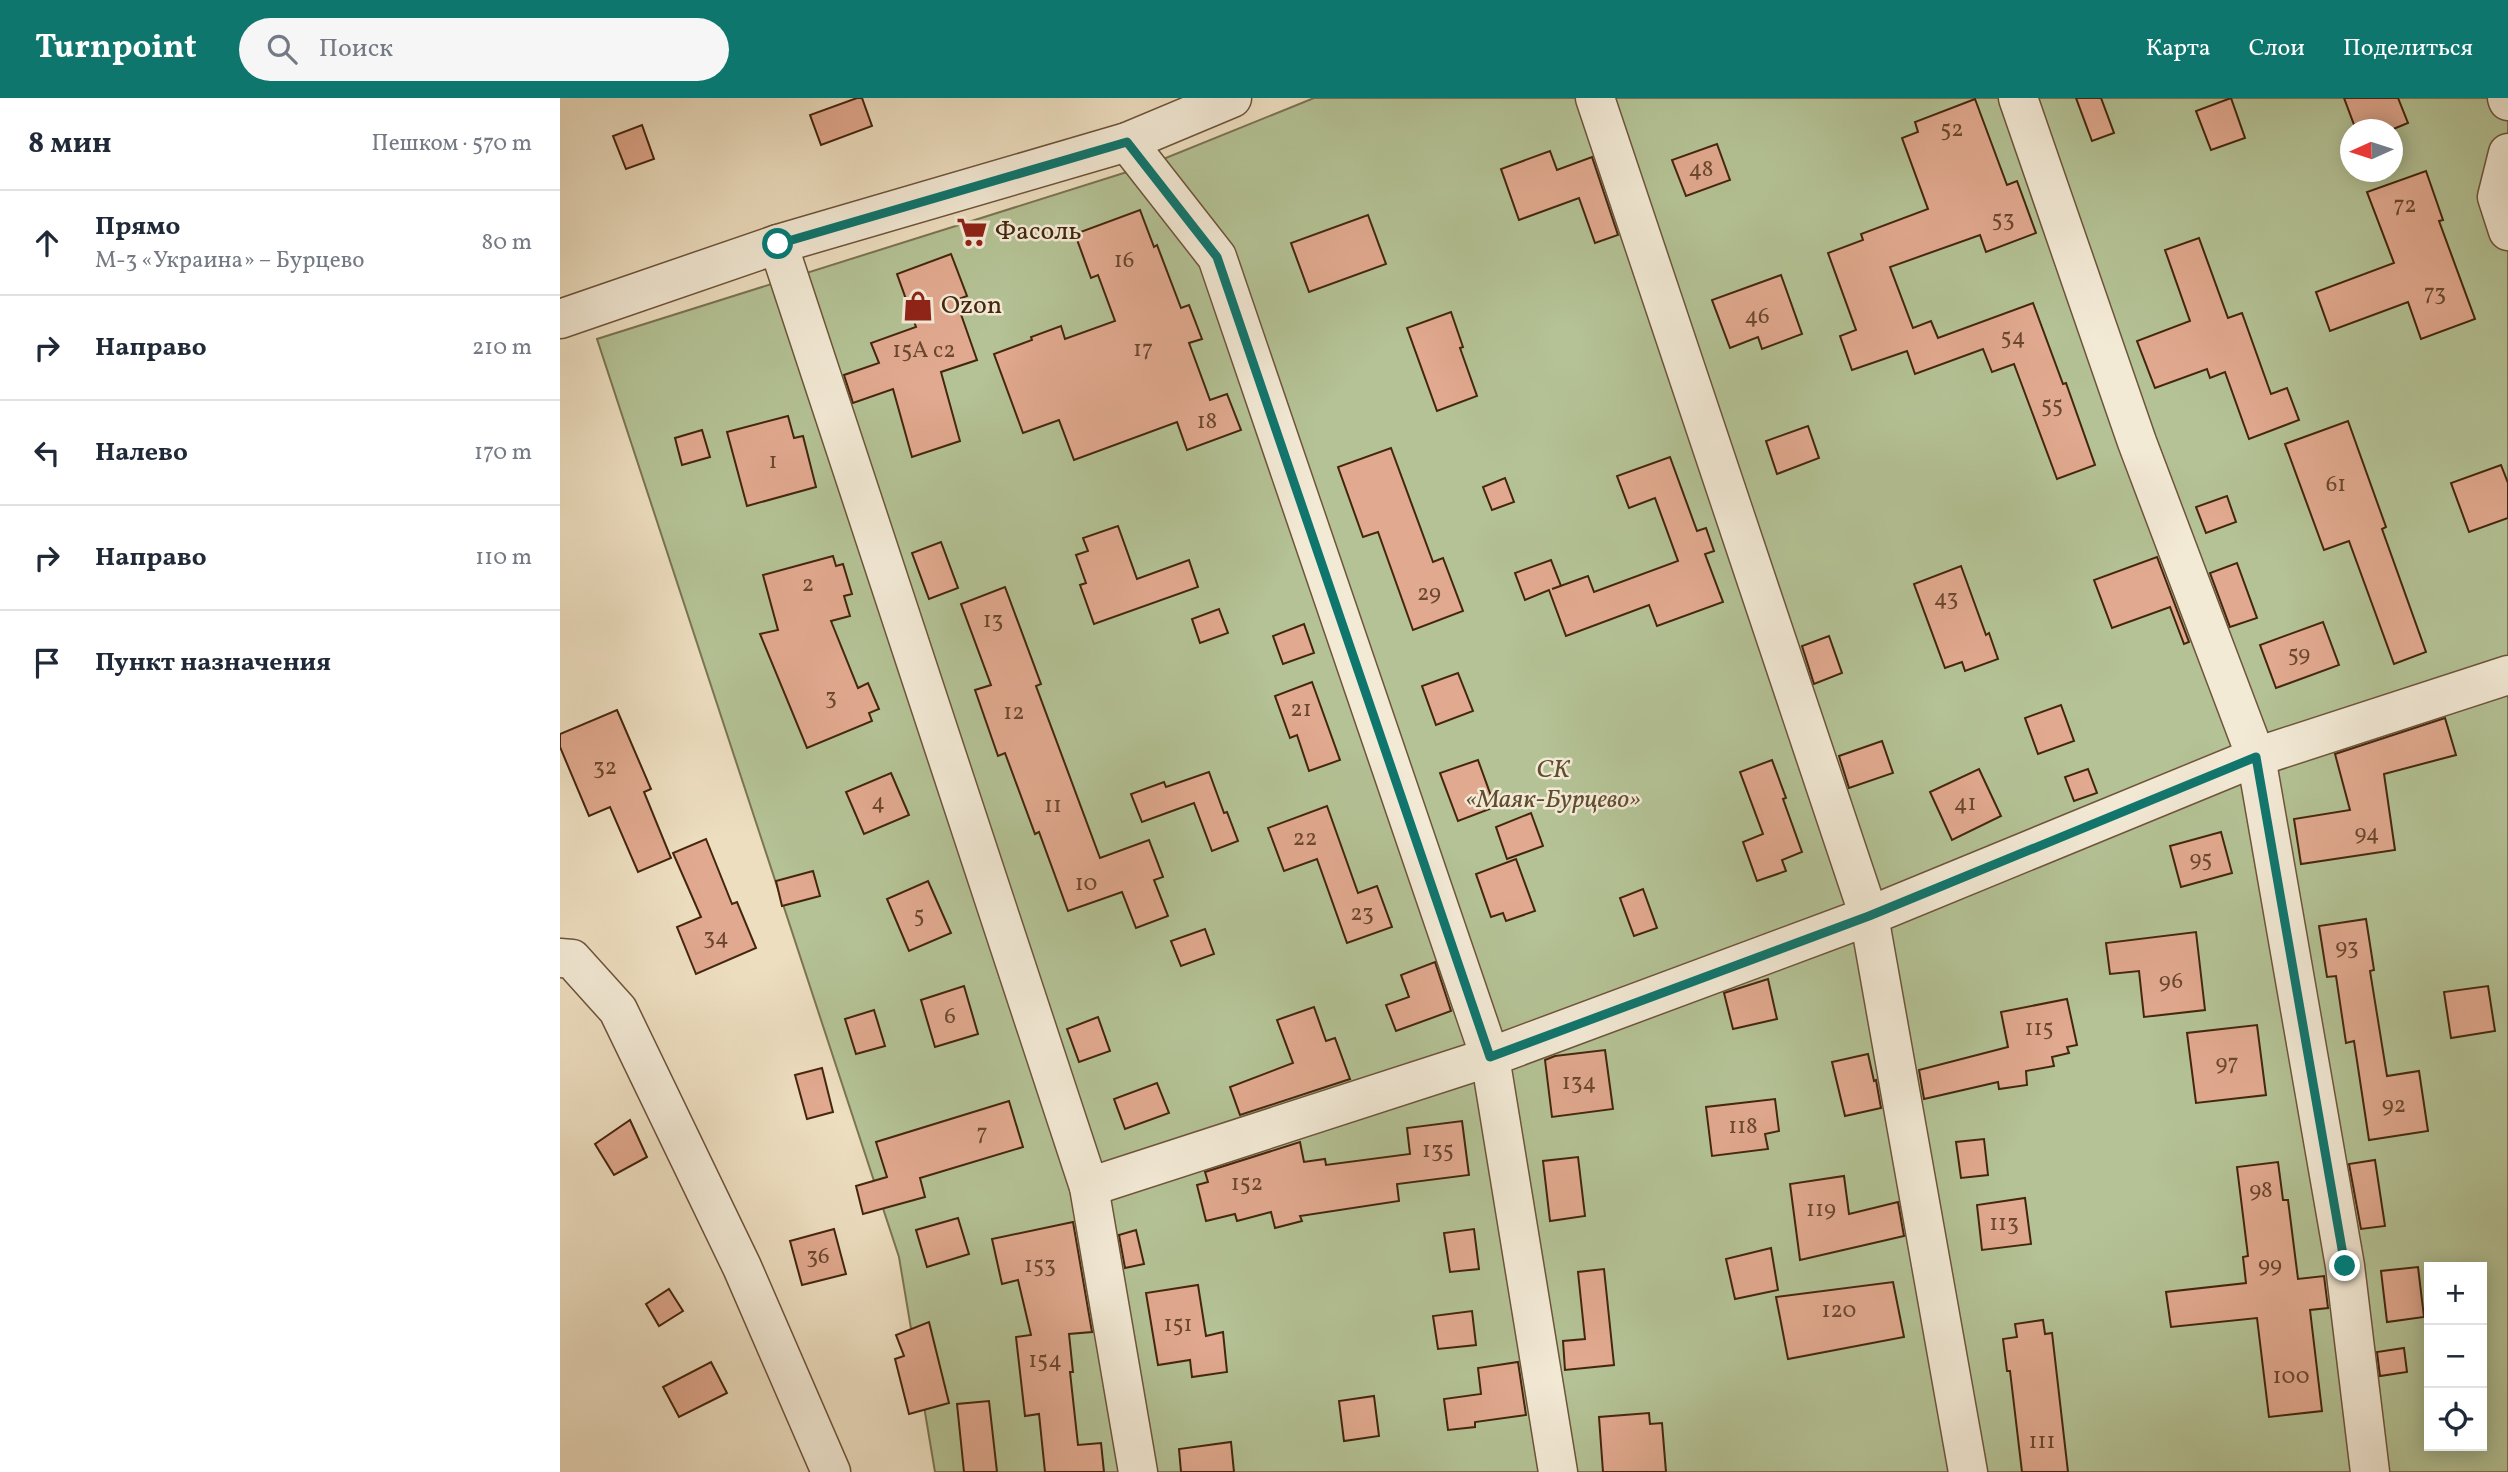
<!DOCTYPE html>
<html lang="ru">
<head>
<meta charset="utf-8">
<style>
	body { margin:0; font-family:Vollkorn,serif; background:#f6f6f7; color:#1f2937 }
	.controls { position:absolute; right:21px; bottom:21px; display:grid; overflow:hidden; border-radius:0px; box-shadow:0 4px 18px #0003 }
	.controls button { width:63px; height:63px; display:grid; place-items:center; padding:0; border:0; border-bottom:2px solid #e0e1e3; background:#fff; color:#1f2937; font:35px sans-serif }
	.compass { position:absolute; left:1780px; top:21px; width:63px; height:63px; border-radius:50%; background:#fff; box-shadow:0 4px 18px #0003; rotate:267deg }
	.stop { position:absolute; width:21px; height:21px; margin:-16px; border:5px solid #0f766e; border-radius:50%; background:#fff }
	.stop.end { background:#0f766e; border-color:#fff; box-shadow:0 2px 7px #0008 }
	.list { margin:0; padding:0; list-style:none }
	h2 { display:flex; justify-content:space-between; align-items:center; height:91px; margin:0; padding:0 28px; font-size:30px }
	h2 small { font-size:23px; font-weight:400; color:#747a83 }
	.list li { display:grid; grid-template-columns:46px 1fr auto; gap:21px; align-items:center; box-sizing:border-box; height:105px; padding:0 28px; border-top:2px solid #e0e1e3 }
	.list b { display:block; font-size:26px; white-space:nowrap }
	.list p { margin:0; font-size:23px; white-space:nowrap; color:#747a83 }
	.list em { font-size:23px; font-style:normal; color:#747a83 }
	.icon { flex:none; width:38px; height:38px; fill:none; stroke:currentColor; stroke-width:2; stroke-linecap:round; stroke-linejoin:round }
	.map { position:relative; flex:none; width:1948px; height:1374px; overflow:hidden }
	header { display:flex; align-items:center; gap:42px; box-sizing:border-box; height:98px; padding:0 35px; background:#0f766e; color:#fff }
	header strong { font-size:33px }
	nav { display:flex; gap:38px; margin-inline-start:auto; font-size:24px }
	.search { width:490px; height:63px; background:#f6f6f7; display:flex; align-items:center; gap:18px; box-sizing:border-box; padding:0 24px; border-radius:38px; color:#747a83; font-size:26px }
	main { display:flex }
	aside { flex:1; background:#fff }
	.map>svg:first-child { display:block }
</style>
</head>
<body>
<header>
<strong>Turnpoint</strong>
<div class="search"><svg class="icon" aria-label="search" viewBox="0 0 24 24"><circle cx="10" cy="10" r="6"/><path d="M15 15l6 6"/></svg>Поиск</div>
<nav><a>Карта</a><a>Слои</a><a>Поделиться</a></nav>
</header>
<main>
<aside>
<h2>8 мин<small>Пешком · 570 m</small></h2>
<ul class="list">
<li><svg class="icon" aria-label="ahead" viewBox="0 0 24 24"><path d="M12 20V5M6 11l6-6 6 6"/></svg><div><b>Прямо</b><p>М-3 «Украина» – Бурцево</p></div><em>80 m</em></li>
<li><svg class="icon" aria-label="right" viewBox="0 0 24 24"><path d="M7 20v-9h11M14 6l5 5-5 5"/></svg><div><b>Направо</b></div><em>210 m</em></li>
<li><svg class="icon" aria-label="left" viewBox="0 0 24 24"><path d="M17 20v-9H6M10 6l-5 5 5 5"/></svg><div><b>Налево</b></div><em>170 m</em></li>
<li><svg class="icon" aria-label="right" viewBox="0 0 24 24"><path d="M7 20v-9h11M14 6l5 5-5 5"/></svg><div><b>Направо</b></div><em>110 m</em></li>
<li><svg class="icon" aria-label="arrive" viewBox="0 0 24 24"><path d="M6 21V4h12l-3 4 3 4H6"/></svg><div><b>Пункт назначения</b></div></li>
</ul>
</aside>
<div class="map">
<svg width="1948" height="1374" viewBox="0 0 1948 1374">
	<rect width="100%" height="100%" fill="#eddec0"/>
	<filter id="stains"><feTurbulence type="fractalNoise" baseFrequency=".00286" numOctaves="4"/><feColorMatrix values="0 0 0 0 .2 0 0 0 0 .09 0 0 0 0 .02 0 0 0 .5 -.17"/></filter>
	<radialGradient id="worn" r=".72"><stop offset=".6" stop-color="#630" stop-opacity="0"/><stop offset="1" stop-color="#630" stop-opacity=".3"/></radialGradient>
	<path fill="#b4c295" stroke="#7c7452" stroke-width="2" fill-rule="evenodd" d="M 754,0 L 1948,0 L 1948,1374 L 375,1374 L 339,1159 L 37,241 L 586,68 ZM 1790,32 L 1832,32 L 1832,74 L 1790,74 ZM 1869,1169 L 1922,1169 L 1922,1348 L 1869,1348 Z"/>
	<g fill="#e1a98f" stroke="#44260e" stroke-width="2">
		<path d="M 297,0 L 302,0 L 312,28 L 261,47 L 250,17 Z"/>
		<path d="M 1516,0 L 1541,0 L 1554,35 L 1532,43 Z"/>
		<path d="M 1671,0 L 1685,40 L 1651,52 L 1636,13 Z"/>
		<path d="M 1784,0 L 1838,0 L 1848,25 L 1831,32 L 1796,32 Z"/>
		<path d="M 1415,1 L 1447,87 L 1457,83 L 1476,135 L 1426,154 L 1420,137 L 1330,169 L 1353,230 L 1371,223 L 1378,240 L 1473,205 L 1503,286 L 1506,285 L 1535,367 L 1497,381 L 1454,266 L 1432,274 L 1423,251 L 1355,276 L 1347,253 L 1292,272 L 1280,238 L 1296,232 L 1268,155 L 1303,142 L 1301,136 L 1368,111 L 1342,40 L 1358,34 L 1355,24 Z"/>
		<path d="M 82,27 L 94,61 L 66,71 L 53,38 Z"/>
		<path d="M 1157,46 L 1170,82 L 1126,98 L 1112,62 Z"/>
		<path d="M 990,53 L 997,72 L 1032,59 L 1058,137 L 1035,145 L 1019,100 L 959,122 L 941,71 Z"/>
		<path d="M 1866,73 L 1883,122 L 1879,123 L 1915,221 L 1861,241 L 1848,204 L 1770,233 L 1756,194 L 1834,165 L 1807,94 Z"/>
		<path d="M 580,112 L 594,149 L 597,147 L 621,210 L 629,207 L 642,241 L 629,245 L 650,302 L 667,296 L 681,332 L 627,352 L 617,324 L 514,362 L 499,322 L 463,335 L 434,256 L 472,242 L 471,239 L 501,228 L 505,241 L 555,223 L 538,177 L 531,180 L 515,136 Z"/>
		<path d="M 808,117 L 826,166 L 749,194 L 731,145 Z"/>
		<path d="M 1639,140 L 1668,220 L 1682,215 L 1711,296 L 1727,290 L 1739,322 L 1689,341 L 1665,274 L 1650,280 L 1647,271 L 1595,290 L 1577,243 L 1630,223 L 1605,152 Z"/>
		<path d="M 391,156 L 407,198 L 396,202 L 417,262 L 381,274 L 400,343 L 352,359 L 333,291 L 293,305 L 284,277 L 319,265 L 311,245 L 356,229 L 337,176 Z"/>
		<path d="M 1221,177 L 1242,236 L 1202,251 L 1198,239 L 1170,250 L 1152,202 Z"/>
		<path d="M 891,214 L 903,249 L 900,250 L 917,298 L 877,313 L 847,230 Z"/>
		<path d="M 228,318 L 234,340 L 243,338 L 256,389 L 187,408 L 167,334 Z"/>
		<path d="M 1788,323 L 1826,429 L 1822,431 L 1866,554 L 1834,566 L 1789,443 L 1764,452 L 1725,346 Z"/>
		<path d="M 1248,328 L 1259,360 L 1217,376 L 1206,343 Z"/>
		<path d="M 142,332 L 150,359 L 122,367 L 115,340 Z"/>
		<path d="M 831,350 L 873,464 L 883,460 L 903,513 L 853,532 L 818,434 L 803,439 L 778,369 Z"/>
		<path d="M 1110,359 L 1137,433 L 1146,430 L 1154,453 L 1145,456 L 1163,504 L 1097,528 L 1089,507 L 1006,538 L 989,492 L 965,502 L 955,475 L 991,462 L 1001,488 L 992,491 L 1028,478 L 1034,494 L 1118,463 L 1095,400 L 1069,410 L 1057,378 Z"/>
		<path d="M 1941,367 L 1948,385 L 1948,420 L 1909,434 L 1891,385 Z"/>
		<path d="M 945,380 L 954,404 L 932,412 L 923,389 Z"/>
		<path d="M 1667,398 L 1676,424 L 1646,435 L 1636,409 Z"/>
		<path d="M 558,428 L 577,481 L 629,462 L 638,489 L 534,526 L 520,487 L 526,485 L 516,457 L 528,453 L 523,440 Z"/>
		<path d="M 381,444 L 398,490 L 369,501 L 352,455 Z"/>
		<path d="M 273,458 L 276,468 L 283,466 L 292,496 L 284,498 L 290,518 L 271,523 L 298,590 L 308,585 L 319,611 L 309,615 L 312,623 L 247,650 L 200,536 L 218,532 L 203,477 Z"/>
		<path d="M 1597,459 L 1629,544 L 1624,546 L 1610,509 L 1552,530 L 1534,482 Z"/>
		<path d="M 1677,465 L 1697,520 L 1670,529 L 1650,475 Z"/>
		<path d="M 1401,468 L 1426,537 L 1429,535 L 1438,561 L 1405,573 L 1402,564 L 1385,570 L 1354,486 Z"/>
		<path d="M 445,489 L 481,586 L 476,588 L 540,760 L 589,742 L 603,779 L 594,782 L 608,818 L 576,830 L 562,794 L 508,813 L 479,734 L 475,736 L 445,655 L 438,658 L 415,592 L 431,587 L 401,506 Z"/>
		<path d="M 659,511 L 668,535 L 640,545 L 632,521 Z"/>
		<path d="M 1763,524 L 1779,567 L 1716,590 L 1700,547 Z"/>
		<path d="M 744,526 L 754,555 L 723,566 L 713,538 Z"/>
		<path d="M 1269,538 L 1282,575 L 1254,586 L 1242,548 Z"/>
		<path d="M 898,575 L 913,613 L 876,627 L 862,588 Z"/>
		<path d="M 752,584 L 780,662 L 749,673 L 737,637 L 730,640 L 715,598 Z"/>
		<path d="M 1501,607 L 1514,643 L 1478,656 L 1465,620 Z"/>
		<path d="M 57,612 L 91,691 L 84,694 L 111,760 L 78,774 L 50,709 L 29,718 L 0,649 L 0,636 Z"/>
		<path d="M 1885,620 L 1896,657 L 1824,676 L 1835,752 L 1741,766 L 1734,721 L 1790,712 L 1775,656 Z"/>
		<path d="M 1322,643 L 1333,675 L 1289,690 L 1279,658 Z"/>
		<path d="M 918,662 L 935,709 L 898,723 L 880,675 Z"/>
		<path d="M 1212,662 L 1226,700 L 1223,701 L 1242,754 L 1222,762 L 1226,773 L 1197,783 L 1183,744 L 1203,736 L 1180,674 Z"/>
		<path d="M 1419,671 L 1441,718 L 1392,742 L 1370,694 Z"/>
		<path d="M 1528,671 L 1537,695 L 1514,703 L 1505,679 Z"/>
		<path d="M 649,674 L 664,715 L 667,714 L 678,743 L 652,753 L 634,705 L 582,724 L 571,696 L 604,684 L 606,689 Z"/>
		<path d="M 331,675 L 349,717 L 304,736 L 286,694 Z"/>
		<path d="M 767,708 L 798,795 L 817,788 L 832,829 L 787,845 L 757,761 L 724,773 L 708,730 Z"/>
		<path d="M 971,715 L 983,748 L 947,761 L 936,729 Z"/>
		<path d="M 1661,734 L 1672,775 L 1621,789 L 1610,748 Z"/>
		<path d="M 146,741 L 172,806 L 177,804 L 196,850 L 136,876 L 117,829 L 141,819 L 113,755 Z"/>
		<path d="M 956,761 L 975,813 L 946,823 L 943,815 L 931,819 L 916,776 Z"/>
		<path d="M 253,773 L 260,798 L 222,808 L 216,783 Z"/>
		<path d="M 368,783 L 391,835 L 349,853 L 327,801 Z"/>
		<path d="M 1083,791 L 1097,830 L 1074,838 L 1060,800 Z"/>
		<path d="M 1806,821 L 1814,872 L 1810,873 L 1827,978 L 1859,973 L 1868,1033 L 1809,1042 L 1794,943 L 1786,945 L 1776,878 L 1767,879 L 1759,828 Z"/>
		<path d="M 645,831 L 654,856 L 621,868 L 611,843 Z"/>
		<path d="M 1636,834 L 1645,912 L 1584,919 L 1579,873 L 1550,876 L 1546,845 Z"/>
		<path d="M 875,864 L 891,913 L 836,933 L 826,907 L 849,899 L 841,877 Z"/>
		<path d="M 1208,881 L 1217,921 L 1173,931 L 1164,895 Z"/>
		<path d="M 404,888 L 418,936 L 375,949 L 361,902 Z"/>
		<path d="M 1928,888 L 1935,933 L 1891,940 L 1884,894 Z"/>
		<path d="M 1507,901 L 1517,947 L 1507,949 L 1509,955 L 1492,959 L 1494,968 L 1466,973 L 1467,987 L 1439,991 L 1438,984 L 1364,1001 L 1359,972 L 1448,949 L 1441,914 Z"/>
		<path d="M 754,909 L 766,943 L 775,940 L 790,981 L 680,1017 L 670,989 L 733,965 L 717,922 Z"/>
		<path d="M 314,912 L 325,948 L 296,956 L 285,921 Z"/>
		<path d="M 538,919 L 550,953 L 519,964 L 507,931 Z"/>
		<path d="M 1697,927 L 1706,997 L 1636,1005 L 1627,935 Z"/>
		<path d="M 1045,952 L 1053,1011 L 992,1019 L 985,962 L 995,958 Z"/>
		<path d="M 1308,956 L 1314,983 L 1316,982 L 1321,1010 L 1285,1018 L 1272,964 Z"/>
		<path d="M 262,970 L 273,1014 L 247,1021 L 235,977 Z"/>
		<path d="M 597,985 L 609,1015 L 565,1031 L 554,1001 Z"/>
		<path d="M 1215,1001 L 1219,1033 L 1205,1036 L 1208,1051 L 1152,1058 L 1146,1009 Z"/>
		<path d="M 449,1003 L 463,1049 L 360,1080 L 365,1099 L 303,1116 L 296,1088 L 327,1079 L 316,1044 Z"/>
		<path d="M 70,1022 L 87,1059 L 54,1077 L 35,1046 Z"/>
		<path d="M 902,1023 L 909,1077 L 837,1086 L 839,1103 L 740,1118 L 742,1123 L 715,1130 L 711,1114 L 677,1123 L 675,1116 L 646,1123 L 637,1087 L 648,1084 L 645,1074 L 740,1044 L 744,1064 L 765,1061 L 766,1067 L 850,1056 L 847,1030 Z"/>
		<path d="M 1424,1041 L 1428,1077 L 1401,1080 L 1396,1044 Z"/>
		<path d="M 1018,1059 L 1025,1118 L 990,1123 L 983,1063 Z"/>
		<path d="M 1815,1062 L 1825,1128 L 1801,1131 L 1789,1066 Z"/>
		<path d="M 1718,1064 L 1723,1102 L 1728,1102 L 1738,1181 L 1764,1178 L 1768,1210 L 1750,1212 L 1762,1313 L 1709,1319 L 1697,1220 L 1611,1229 L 1606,1194 L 1686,1185 L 1683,1159 L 1688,1158 L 1677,1069 Z"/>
		<path d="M 1284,1078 L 1289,1116 L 1338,1104 L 1344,1138 L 1240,1162 L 1230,1086 Z"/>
		<path d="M 1465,1100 L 1471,1146 L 1422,1152 L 1417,1107 Z"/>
		<path d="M 398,1120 L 409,1156 L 367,1169 L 356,1132 Z"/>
		<path d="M 513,1124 L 532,1234 L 509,1236 L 513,1274 L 510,1274 L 518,1347 L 541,1345 L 544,1374 L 485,1374 L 479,1316 L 465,1318 L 456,1239 L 471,1237 L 458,1182 L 442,1186 L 432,1141 Z"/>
		<path d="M 274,1131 L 286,1176 L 242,1187 L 230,1143 Z"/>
		<path d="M 914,1131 L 919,1171 L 890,1174 L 884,1135 Z"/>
		<path d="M 576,1132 L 584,1166 L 565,1170 L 559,1137 Z"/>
		<path d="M 1211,1150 L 1218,1192 L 1175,1201 L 1166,1161 Z"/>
		<path d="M 1858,1169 L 1864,1219 L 1827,1224 L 1821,1173 Z"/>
		<path d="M 1044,1171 L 1054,1267 L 1005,1272 L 1003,1243 L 1025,1241 L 1018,1174 Z"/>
		<path d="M 1333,1184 L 1344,1239 L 1228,1261 L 1216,1199 Z"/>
		<path d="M 638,1187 L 646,1238 L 663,1234 L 667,1274 L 632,1279 L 630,1262 L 598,1267 L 586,1195 Z"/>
		<path d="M 109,1191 L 123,1213 L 99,1228 L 86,1206 Z"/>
		<path d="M 912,1213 L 916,1247 L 878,1251 L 873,1218 Z"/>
		<path d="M 1483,1222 L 1485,1236 L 1492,1235 L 1508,1374 L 1462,1374 L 1450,1273 L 1447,1273 L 1443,1241 L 1457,1239 L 1455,1226 Z"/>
		<path d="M 369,1224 L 389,1305 L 349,1316 L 335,1261 L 344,1258 L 336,1237 Z"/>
		<path d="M 1844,1250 L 1847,1274 L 1820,1278 L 1817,1254 Z"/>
		<path d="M 151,1264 L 167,1295 L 119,1319 L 103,1289 Z"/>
		<path d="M 958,1264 L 966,1317 L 915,1324 L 915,1329 L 888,1332 L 884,1301 L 921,1296 L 918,1270 Z"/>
		<path d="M 814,1298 L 819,1338 L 784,1343 L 779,1303 Z"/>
		<path d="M 429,1303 L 437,1374 L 404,1374 L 397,1306 Z"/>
		<path d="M 1089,1315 L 1090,1326 L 1102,1325 L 1106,1374 L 1043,1374 L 1039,1319 Z"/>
		<path d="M 671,1344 L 674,1374 L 621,1374 L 619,1351 Z"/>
	</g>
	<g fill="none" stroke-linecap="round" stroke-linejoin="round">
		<g stroke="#6e543a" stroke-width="41">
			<g id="minor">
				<path d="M 1035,0 L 1309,818 L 1408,1374"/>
				<path d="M 1458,0 L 1577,344 L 1696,659 L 1785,1168 L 1810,1374"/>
				<path d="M 1947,0 L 1948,3"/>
				<path d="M 567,44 L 657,159 L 930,959 L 998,1374"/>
				<path d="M 1948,55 L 1937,99 L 1948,133"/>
				<path d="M 218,146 L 529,1089 L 578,1374"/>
				<path d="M 0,221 L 218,146 L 567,44 L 672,0"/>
				<path d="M 0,860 L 12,861 L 58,912 L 182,1169 L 271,1374"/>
				<path d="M 529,1089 L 930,959 L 1309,818 L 1696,659 L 1948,577"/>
			</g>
		</g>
		<use href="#minor" stroke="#f3ead6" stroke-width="38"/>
	</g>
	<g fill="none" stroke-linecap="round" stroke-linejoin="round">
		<path stroke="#0f766e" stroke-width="9" d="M 218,146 L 567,44 L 657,159 L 930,959 L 1309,818 L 1696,659 L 1785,1168"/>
	</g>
	<defs>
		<g id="supermarket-bare" transform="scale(2.415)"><path d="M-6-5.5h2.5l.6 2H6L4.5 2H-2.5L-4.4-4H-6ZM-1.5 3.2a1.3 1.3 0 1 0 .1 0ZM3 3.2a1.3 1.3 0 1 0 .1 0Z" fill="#8f2418" stroke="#f3ead6" stroke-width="2.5" paint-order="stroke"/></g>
		<g id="shop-bare" transform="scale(2.415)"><path d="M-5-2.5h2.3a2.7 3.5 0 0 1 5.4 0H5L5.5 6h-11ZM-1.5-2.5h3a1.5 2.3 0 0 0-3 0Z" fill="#8f2418" stroke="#f3ead6" stroke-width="2.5" paint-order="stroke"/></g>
	</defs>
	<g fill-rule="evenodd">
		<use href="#supermarket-bare" x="412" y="134"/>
		<use href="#shop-bare" x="358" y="208"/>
	</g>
	<g text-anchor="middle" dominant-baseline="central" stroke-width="5" stroke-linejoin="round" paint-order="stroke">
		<g font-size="23" fill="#6b472e">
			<text x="1392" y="32">52</text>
			<text x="1141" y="72">48</text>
			<text x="1845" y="108">72</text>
			<text x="1443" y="122">53</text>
			<text x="564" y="163">16</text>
			<text x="1875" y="196">73</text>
			<text x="1197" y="219">46</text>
			<text x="1453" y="240">54</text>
			<text x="583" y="252">17</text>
			<text x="364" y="253">15А с2</text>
			<text x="1492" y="308">55</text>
			<text x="647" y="324">18</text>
			<text x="213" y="364">1</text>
			<text x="1776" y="387">61</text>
			<text x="248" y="487">2</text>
			<text x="869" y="496">29</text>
			<text x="1386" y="501">43</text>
			<text x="433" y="523">13</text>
			<text x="1739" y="557">59</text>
			<text x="271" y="600">3</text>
			<text x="741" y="612">21</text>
			<text x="454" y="615">12</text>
			<text x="45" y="670">32</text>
			<text x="318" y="705">4</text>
			<text x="1405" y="706">41</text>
			<text x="493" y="708">11</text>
			<text x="1807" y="736">94</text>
			<text x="745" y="741">22</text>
			<text x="1641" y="762">95</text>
			<text x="526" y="786">10</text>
			<text x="802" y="816">23</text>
			<text x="359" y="818">5</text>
			<text x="156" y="840">34</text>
			<text x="1787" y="850">93</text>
			<text x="1611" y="884">96</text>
			<text x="390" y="919">6</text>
			<text x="1479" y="931">115</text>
			<text x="1667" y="966">97</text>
			<text x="1019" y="985">134</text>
			<text x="1834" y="1008">92</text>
			<text x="1183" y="1029">118</text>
			<text x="422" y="1036">7</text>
			<text x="878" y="1053">135</text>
			<text x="687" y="1086">152</text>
			<text x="1701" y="1093">98</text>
			<text x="1261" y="1112">119</text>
			<text x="1444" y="1126">113</text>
			<text x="258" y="1159">36</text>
			<text x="480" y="1168">153</text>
			<text x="1710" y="1168">99</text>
			<text x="1279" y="1213">120</text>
			<text x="618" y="1227">151</text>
			<text x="485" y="1263">154</text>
			<text x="1731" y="1279">100</text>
			<text x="1482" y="1344">111</text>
		</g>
		<g font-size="26" fill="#44260e" stroke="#f3ead6" text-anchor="start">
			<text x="435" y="134">Фасоль</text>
			<text x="381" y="208">Ozon</text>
		</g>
		<g font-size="26" font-style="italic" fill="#604d30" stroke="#f3ead6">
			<text x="993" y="672">СК<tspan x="993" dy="30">«Маяк-Бурцево»</tspan></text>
		</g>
	</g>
	<rect width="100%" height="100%" filter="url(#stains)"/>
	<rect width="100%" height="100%" fill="url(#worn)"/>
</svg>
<div class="controls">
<button>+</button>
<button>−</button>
<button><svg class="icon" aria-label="locate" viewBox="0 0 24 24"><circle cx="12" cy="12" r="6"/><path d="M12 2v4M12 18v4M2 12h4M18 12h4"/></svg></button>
</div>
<svg class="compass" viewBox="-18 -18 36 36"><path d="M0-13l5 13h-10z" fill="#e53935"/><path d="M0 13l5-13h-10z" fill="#747a83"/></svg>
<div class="stop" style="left:218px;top:146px"></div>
<div class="stop end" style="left:1785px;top:1168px"></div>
</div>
</main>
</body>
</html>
